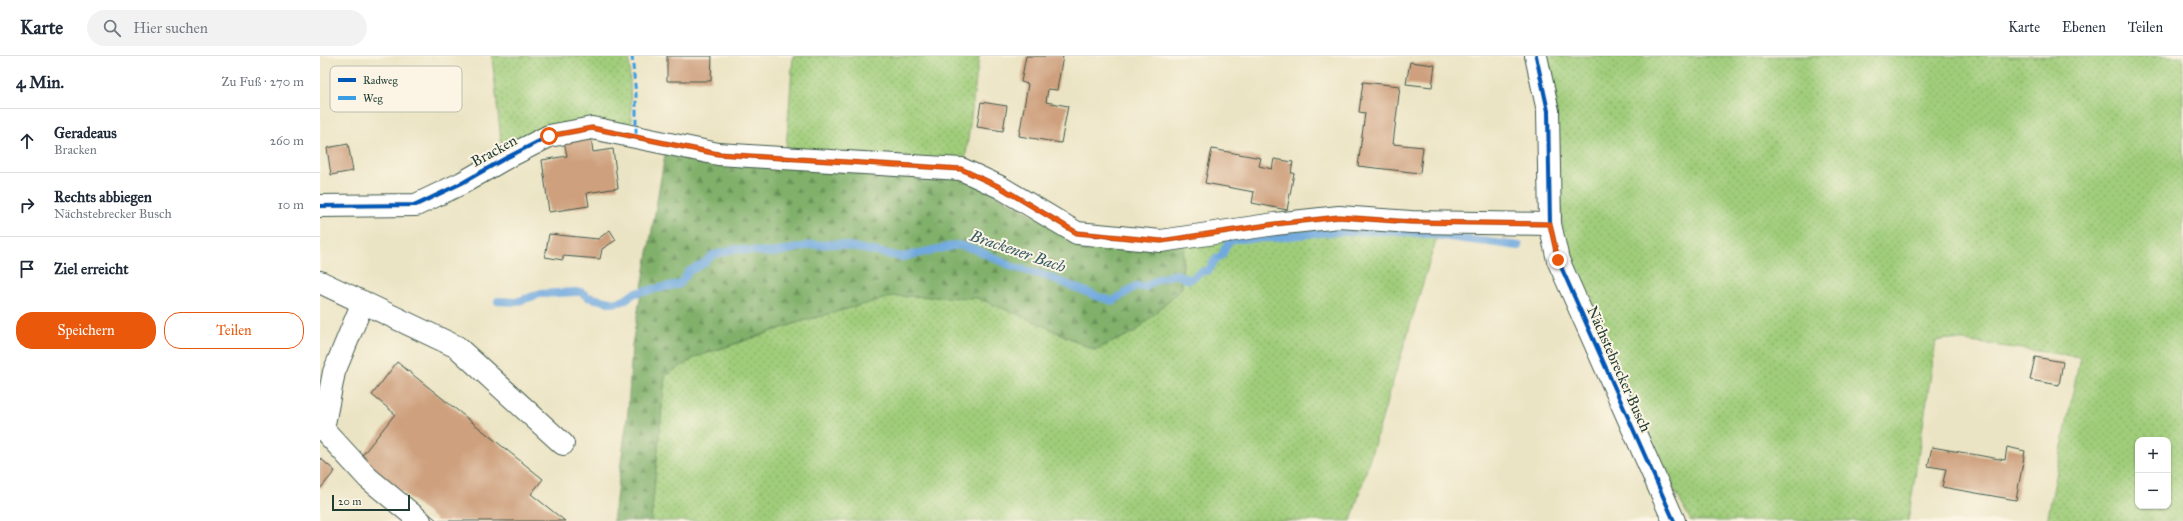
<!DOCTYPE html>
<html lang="de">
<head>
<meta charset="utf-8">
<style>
	body { margin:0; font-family:"IM FELL Great Primer",serif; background:#f2f2f3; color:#1f2937 }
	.controls { position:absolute; right:12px; bottom:12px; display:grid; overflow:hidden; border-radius:8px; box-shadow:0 1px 3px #0004 }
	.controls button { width:36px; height:36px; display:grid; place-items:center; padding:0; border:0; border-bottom:1px solid #e0e1e3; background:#fff; color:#1f2937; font:20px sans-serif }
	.scale { position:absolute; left:12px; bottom:10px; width:78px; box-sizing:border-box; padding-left:4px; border:2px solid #1f3d34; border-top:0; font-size:11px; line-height:14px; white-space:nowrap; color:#1f3d34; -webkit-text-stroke:3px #fcf5e5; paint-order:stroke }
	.stop { position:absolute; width:12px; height:12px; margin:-9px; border:3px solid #ea580c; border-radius:50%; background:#fff }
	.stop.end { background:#ea580c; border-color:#fff; box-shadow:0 1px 4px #0008 }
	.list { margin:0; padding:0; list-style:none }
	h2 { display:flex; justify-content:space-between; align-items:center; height:52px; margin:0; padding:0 16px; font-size:17px }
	h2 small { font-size:13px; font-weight:400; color:#747a83 }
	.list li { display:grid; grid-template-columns:26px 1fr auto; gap:12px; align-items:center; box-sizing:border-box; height:64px; padding:0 16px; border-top:1px solid #e0e1e3 }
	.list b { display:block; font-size:15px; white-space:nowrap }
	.list p { margin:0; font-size:13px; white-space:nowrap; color:#747a83 }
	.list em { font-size:13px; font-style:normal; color:#747a83 }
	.actions { display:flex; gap:8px; padding:12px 16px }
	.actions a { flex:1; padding:9px 0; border:1px solid #ea580c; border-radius:16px; text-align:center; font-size:14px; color:#ea580c }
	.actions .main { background:#ea580c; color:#fff }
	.icon { flex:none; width:22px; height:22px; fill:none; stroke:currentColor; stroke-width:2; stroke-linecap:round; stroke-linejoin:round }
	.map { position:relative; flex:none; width:1863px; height:465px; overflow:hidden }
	header { display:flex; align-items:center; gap:24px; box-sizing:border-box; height:56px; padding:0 20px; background:#fff; border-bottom:1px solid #e0e1e3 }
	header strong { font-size:19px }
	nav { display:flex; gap:22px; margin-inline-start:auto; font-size:14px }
	.search { width:280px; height:36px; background:#f2f2f3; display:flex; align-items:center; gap:10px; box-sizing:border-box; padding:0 14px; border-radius:22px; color:#747a83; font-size:15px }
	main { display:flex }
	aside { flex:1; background:#fff }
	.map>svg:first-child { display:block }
</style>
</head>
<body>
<header>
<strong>Karte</strong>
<div class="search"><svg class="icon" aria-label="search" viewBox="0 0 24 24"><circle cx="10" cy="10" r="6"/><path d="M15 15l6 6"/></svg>Hier suchen</div>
<nav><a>Karte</a><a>Ebenen</a><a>Teilen</a></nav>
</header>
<main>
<aside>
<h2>4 Min.<small>Zu Fuß · 270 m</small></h2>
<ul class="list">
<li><svg class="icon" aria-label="ahead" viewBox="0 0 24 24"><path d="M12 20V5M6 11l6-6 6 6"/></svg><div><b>Geradeaus</b><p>Bracken</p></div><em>260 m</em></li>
<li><svg class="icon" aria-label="right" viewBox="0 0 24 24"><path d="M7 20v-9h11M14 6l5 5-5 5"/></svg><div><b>Rechts abbiegen</b><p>Nächstebrecker Busch</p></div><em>10 m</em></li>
<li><svg class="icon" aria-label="arrive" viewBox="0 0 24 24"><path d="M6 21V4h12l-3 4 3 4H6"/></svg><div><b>Ziel erreicht</b></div></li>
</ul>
<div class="actions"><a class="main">Speichern</a><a>Teilen</a></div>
</aside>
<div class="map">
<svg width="1863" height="465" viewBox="0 0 1863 465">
	<defs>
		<pattern id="grass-dots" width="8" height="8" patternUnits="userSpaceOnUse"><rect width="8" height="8" fill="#a0cd7a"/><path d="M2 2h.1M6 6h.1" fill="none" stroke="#82a865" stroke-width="1.8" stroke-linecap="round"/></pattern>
		<pattern id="forest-firs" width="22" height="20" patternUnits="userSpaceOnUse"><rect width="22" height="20" fill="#80b06a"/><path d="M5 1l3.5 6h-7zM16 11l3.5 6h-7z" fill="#689058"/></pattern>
	</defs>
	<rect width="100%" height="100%" fill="#fcf5e5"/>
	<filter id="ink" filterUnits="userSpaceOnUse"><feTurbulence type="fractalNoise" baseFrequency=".025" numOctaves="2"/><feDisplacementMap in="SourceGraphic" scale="8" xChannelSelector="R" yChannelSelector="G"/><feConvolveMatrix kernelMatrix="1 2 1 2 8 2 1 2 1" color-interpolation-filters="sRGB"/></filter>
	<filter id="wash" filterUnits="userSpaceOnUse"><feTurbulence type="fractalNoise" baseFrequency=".012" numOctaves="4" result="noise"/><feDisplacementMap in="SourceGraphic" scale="16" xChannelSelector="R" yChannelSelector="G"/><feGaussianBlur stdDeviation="0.9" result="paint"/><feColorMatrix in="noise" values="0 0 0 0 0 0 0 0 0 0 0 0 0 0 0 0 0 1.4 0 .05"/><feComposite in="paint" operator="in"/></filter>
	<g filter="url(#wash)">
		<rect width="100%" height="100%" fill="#ebe4c4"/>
		<g fill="url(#grass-dots)" stroke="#608557" fill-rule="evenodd">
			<path d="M 172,0 L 309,0 L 312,77 L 182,95 Z"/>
			<path d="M 473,0 L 659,0 L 645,106 L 466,93 Z"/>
			<path d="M 1224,0 L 1863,0 L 1863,465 L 1727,465 L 1760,301 L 1629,283 L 1616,285 L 1588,465 L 1371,465 L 1328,384 L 1244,196 L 1234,53 ZM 1818,384 L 1848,384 L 1848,450 L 1818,450 Z"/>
			<path d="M 1021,164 L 1119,174 L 1031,465 L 331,465 L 345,320 L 376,301 L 480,266 L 573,240 L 657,241 L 704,260 L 774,294 L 814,276 L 862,232 L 864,185 Z"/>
		</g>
		<path fill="url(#forest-firs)" stroke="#50764f" d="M 346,93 L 640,120 L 755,181 L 864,185 L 861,233 L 815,276 L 775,294 L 711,264 L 657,242 L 574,240 L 479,266 L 376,301 L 345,320 L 331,465 L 293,465 L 308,356 L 312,289 Z"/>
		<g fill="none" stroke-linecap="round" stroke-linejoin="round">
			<path stroke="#70a9df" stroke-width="8" d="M 178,245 L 196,246 L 220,238 L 255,236 L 261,236 L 268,241 L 293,247 L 303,245 L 315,237 L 360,228 L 369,215 L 383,208 L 393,199 L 415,193 L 453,197 L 491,189 L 518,188 L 582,201 L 637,189 L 655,193 L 693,211 L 726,220 L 779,241 L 793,245 L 816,230 L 825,231 L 838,223 L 856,218 L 869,224 L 881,216 L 889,214 L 895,204 L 902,199 L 907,188 L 913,183 L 953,182 L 995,177 L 1057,175 L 1098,177 L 1199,190"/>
		</g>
		<g id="blocks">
			<g fill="#cea07e">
				<path d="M 347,0 L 392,0 L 391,25 L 347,25 Z"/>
				<path d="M 706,0 L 743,0 L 737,34 L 728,33 L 726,46 L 748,50 L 741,87 L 699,80 L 708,28 L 701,26 Z"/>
				<path d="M 1090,6 L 1115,9 L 1112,31 L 1086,28 Z"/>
				<path d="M 1043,26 L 1080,30 L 1073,88 L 1103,91 L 1100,117 L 1038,110 L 1045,57 L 1039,56 Z"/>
				<path d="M 661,46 L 687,50 L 683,75 L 657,71 Z"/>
				<path d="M 271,81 L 273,96 L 293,93 L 298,132 L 267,137 L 269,150 L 229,156 L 222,104 L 247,100 L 244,85 Z"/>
				<path d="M 28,88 L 33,115 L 11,119 L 7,92 Z"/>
				<path d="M 892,93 L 941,102 L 939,110 L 952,113 L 954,103 L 973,106 L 971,117 L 974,117 L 967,154 L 932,147 L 934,136 L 885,127 Z"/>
				<path d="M 290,174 L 296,184 L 282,193 L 280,203 L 243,200 L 243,204 L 225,201 L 229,178 L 278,183 Z"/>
				<path d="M 1715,301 L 1743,306 L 1739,329 L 1710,324 Z"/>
				<path d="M 77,306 L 223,423 L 211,438 L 245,465 L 118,465 L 40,402 L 75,358 L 52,339 Z"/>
				<path d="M 1612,391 L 1685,404 L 1687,391 L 1705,395 L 1696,444 L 1622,431 L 1626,413 L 1608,410 Z"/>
				<path d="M 0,402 L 15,415 L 0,433 Z"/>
			</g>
		</g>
	</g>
	<g filter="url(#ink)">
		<use href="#blocks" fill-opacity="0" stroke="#3e564a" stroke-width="1"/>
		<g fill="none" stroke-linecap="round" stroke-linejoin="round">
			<g stroke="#3e564a" stroke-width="24">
				<g id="minor">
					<path d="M 1216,0 L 1228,55 L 1230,168 L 1238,204 L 1354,465"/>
					<path d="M 0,150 L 96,149 L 142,127 L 184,103 L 229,80 L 272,72 L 398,98 L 641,113 L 680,131 L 757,177 L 841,185 L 955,168 L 1019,161 L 1091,166 L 1230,168"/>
					<path d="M 0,226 L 137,291 L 243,388"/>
					<path d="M 43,246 L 14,316 L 3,373 L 48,422 L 100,465"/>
				</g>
			</g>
			<use href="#minor" stroke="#fff" stroke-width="22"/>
			<path stroke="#3c9ee2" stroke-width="3" stroke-dasharray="6 3" stroke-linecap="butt" d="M 312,0 L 316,39 L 316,81"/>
			<g stroke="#fcf5e5" stroke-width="6">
				<g id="cycleway">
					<path d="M 1216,0 L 1228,55 L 1230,168 L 1238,204 L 1354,465"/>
					<path d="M 0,150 L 96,149 L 142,127 L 184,103 L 229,80 L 272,72 L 398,98 L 641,113 L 680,131 L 757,177 L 841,185 L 955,168 L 1019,161 L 1091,166 L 1230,168"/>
				</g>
			</g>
			<use href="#cycleway" stroke="#0057b8" stroke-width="4"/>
		</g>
	</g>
	<g fill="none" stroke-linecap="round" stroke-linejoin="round" filter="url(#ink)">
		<path stroke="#ea580c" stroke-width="5" d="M 229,80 L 272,72 L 398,98 L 641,113 L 680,131 L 757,177 L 841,185 L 955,168 L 1019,161 L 1091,166 L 1230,168 L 1238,204"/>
	</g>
	<g text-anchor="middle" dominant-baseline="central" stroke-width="4" stroke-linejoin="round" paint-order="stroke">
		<g font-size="15" fill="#1f3d34" stroke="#fcf5e5">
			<text transform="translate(174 95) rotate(-29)">Bracken</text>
			<text transform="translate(1299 313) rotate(66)">Nächstebrecker Busch</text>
		</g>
		<g font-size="16" font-style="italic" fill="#375d67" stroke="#fcf5e5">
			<text transform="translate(698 195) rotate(19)">Brackener Bach</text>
		</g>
	</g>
	<rect x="10" y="10" width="132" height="46" rx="6" fill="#fcf5e5" stroke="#babeb0" stroke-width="1"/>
	<rect x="18" y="22" width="18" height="4" fill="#0057b8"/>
	<rect x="18" y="40" width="18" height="4" fill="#3c9ee2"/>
	<g font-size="11" fill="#1f3d34">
		<text x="43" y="28">Radweg</text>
		<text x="43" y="46">Weg</text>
	</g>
</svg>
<div class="controls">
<button>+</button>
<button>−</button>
</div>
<div class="scale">20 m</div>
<div class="stop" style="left:229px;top:80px"></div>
<div class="stop end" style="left:1238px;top:204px"></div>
</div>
</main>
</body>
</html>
